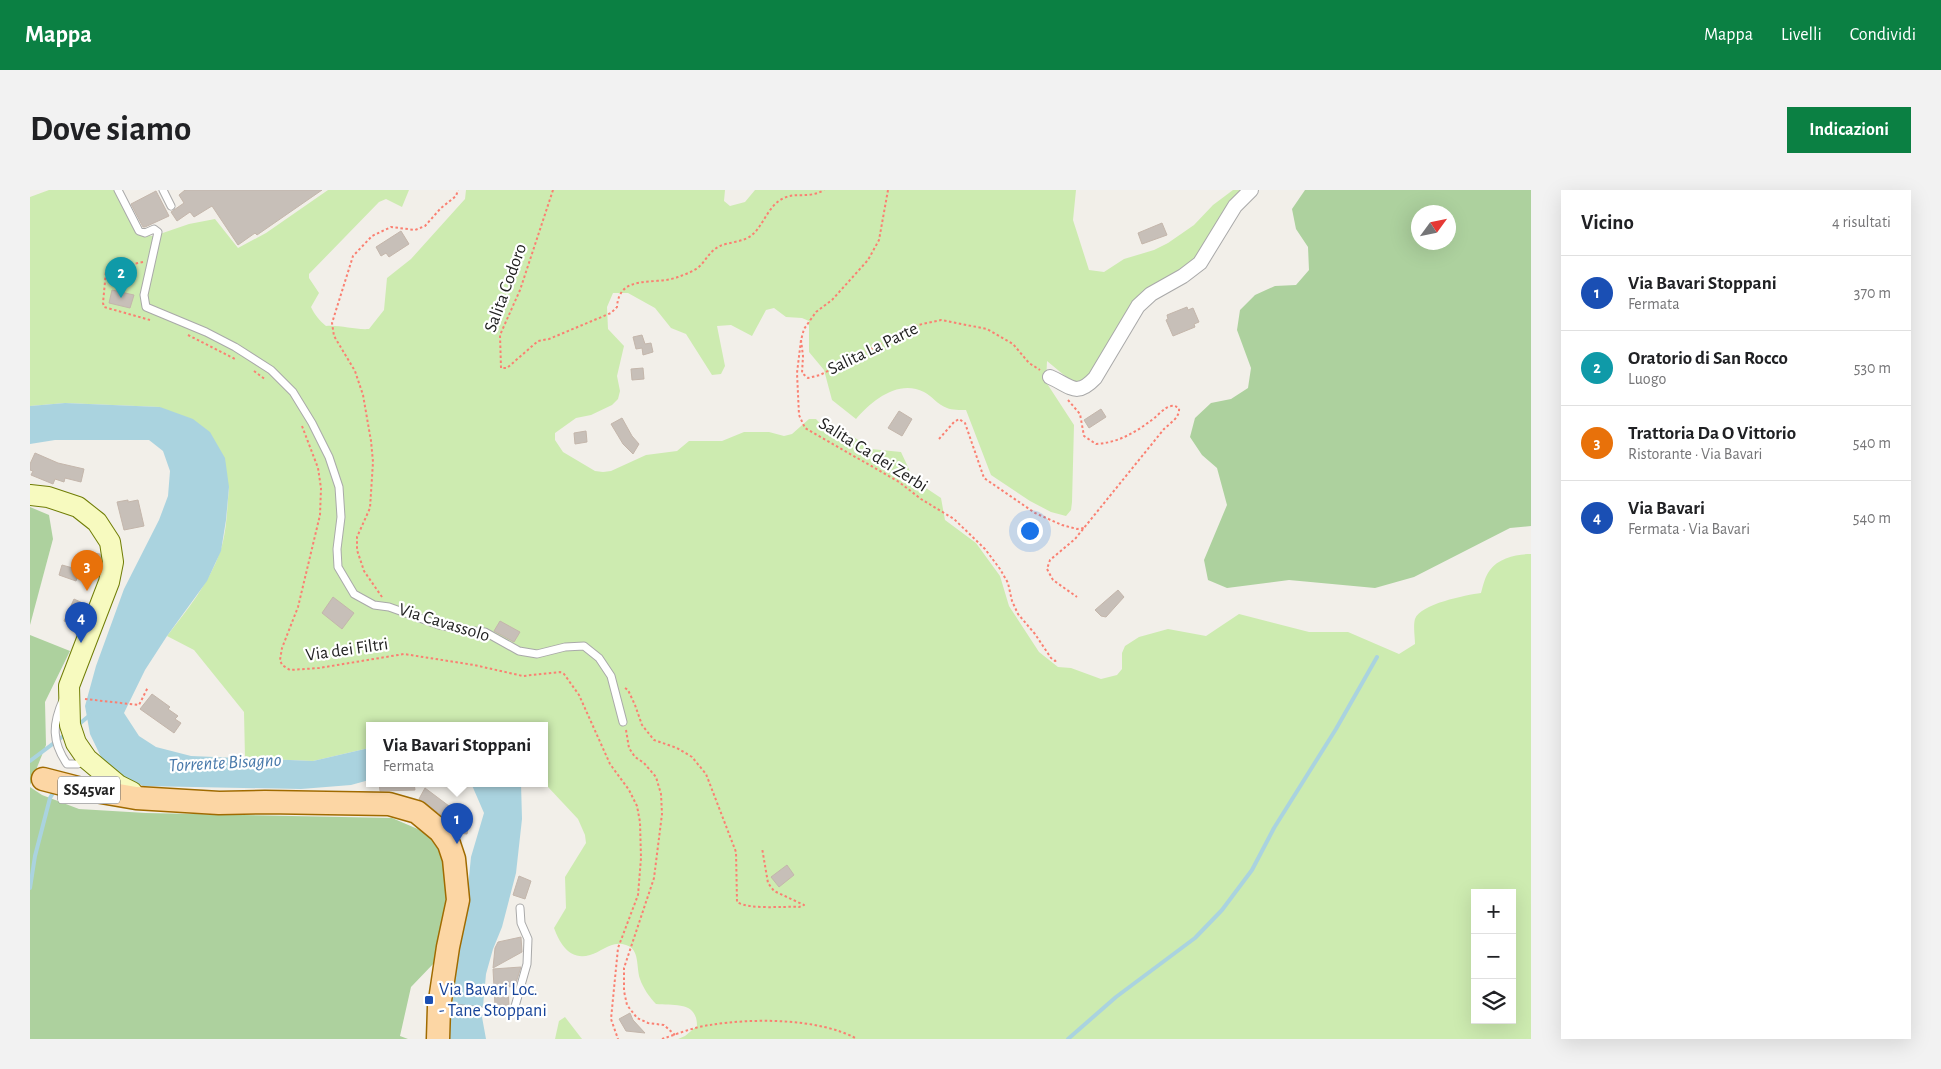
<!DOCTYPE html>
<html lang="it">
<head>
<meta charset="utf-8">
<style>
	body { margin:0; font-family:"Alegreya Sans",sans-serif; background:#f2f2f2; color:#202124 }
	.controls { position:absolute; right:15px; bottom:15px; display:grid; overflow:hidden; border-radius:0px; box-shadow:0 5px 20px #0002 }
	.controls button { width:45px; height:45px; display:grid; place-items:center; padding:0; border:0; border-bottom:1px solid #e0e0e0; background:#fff; color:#202124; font:25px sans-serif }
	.compass { position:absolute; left:1381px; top:15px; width:45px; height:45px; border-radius:50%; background:#fff; box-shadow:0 5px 20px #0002; rotate:57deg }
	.you { position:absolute; left:999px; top:340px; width:18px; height:18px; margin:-12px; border:4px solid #fff; border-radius:50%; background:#1a73e8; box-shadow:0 0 0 8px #1a73e833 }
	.badge { display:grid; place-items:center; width:32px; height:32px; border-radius:50%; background:#0b8043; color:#fff; font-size:16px; font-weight:700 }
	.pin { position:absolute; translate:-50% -41px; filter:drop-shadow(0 1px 2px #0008) }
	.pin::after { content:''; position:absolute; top:26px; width:18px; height:15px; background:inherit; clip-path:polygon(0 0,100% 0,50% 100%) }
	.popup { position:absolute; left:336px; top:532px; width:182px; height:65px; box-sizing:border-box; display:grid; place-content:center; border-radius:0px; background:#fff; filter:drop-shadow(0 1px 4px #0005); font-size:16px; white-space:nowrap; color:#757577 }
	.popup b { font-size:19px; color:#202124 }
	.popup::after { content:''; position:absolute; left:50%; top:100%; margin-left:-10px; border:10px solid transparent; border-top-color:#fff }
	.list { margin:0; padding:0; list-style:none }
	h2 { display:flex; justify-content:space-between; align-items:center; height:65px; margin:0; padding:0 20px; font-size:21px }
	h2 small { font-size:16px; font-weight:400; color:#757577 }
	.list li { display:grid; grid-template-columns:32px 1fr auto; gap:15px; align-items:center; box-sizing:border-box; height:75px; padding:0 20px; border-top:1px solid #e0e0e0 }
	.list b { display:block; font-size:19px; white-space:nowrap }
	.list p { margin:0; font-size:16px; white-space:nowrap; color:#757577 }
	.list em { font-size:16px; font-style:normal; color:#757577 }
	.icon { flex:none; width:28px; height:28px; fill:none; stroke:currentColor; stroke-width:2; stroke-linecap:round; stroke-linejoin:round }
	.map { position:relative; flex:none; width:1501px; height:849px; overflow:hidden; border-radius:0px }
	header { display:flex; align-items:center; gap:30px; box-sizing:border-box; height:70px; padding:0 25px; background:#0b8043; color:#fff }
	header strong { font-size:24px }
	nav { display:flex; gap:28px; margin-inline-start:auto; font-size:18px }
	.intro { display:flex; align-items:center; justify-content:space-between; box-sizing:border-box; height:120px; padding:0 30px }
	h1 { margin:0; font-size:35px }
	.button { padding:12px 22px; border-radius:0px; background:#0b8043; color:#fff; font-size:18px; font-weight:700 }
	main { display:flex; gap:30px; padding:0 30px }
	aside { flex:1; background:#fff; border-radius:0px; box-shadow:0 5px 20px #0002 }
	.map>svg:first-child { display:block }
</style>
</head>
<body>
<header>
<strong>Mappa</strong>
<nav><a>Mappa</a><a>Livelli</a><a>Condividi</a></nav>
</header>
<div class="intro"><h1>Dove siamo</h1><a class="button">Indicazioni</a></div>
<main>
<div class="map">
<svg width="1501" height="849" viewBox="0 0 1501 849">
	<rect width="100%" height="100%" fill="#f2efe9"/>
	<g fill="#cdebb0" fill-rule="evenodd">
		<path d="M 19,0 L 85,0 L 109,45 L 124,46 L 159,34 L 185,29 L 208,58 L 236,43 L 298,0 L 379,0 L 372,17 L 356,9 L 349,12 L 279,84 L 279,88 L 289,103 L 281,117 C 284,124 290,131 296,136 C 311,135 325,140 339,139 L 354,120 L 357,88 L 381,69 L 435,9 L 436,0 L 695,0 L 694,11 L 700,16 L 715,12 L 725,0 L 1046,0 L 1043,30 L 1059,80 L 1074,82 L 1094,69 L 1124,60 L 1138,53 L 1164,35 L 1183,15 L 1203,0 L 1213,0 L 1164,70 L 1158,76 L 1130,94 L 1059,188 L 1046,195 L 1017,171 L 1016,192 L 1044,235 L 1042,312 L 1041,320 L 1036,326 L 1021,322 L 1000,311 L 961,285 L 936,220 C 930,220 922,220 917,218 C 908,215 902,206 894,202 C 869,189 842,210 826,229 L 802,210 L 794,180 L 779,162 L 779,131 L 772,128 L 756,127 L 744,118 L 736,120 L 722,146 L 701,135 L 687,136 L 695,176 L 691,184 L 682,185 L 656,144 L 641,138 L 625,118 L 598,103 L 583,103 L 577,117 L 578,139 L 594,156 L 587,186 L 590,201 L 588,209 L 582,215 L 561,225 L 546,228 L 525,243 L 525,250 L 533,262 L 565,281 L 573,282 L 581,281 L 616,265 L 647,261 L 659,251 L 692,251 L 714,242 L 739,242 L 754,246 L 762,244 L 779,229 L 786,229 L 796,240 L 821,245 L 841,259 L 871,262 L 884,290 L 911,308 L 915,330 L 946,353 L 970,386 L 979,416 L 1009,462 L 1028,477 L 1041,478 L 1071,489 L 1087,485 L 1092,479 L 1092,463 L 1095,456 L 1109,447 L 1138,439 L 1176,446 L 1209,424 L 1279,442 L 1318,442 L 1369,464 L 1385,454 C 1385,447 1383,436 1385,429 C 1390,414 1436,405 1451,403 C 1453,396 1455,386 1460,380 C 1468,368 1488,364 1501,364 L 1501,849 L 648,849 L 655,846 L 667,836 C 667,811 645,816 626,814 C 620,808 613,798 610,789 C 606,777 610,759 596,755 C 581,750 572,762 560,765 C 540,771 530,754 524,738 L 536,718 L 535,687 L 556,653 L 555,645 L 548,629 L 518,597 L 515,586 L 514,535 L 340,535 L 339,558 L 283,571 L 215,568 L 214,522 L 164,460 L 137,446 C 157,420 179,393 190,362 C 197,342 197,318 199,297 L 130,217 L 35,213 L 0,216 L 0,7 ZM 1445,703 L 1482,703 L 1482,830 L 1445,830 Z"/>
		<path d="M 535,827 L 552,849 L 525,849 L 529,831 Z"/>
	</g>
	<g fill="#add19e" fill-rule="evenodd">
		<path d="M 1275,0 L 1501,0 L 1501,336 L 1480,338 L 1384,387 L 1345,398 L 1259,390 L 1197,398 L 1178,390 L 1174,370 L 1197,315 L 1187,278 L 1172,265 L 1160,247 L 1165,228 L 1181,213 L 1201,209 L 1218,198 L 1221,178 L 1207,140 L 1210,120 L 1225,105 L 1245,96 L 1266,95 L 1279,80 L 1278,57 L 1266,39 L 1262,19 ZM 1418,22 L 1418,52 L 1388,52 L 1388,22 Z"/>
		<path d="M 0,317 L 19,325 L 23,349 L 0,435 Z"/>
		<path d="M 0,445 L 40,461 L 15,512 L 16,555 L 0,595 Z"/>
		<path d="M 0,597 L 12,605 L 49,619 L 116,623 L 362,628 L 397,643 L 415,669 L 416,708 L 405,772 L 381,797 L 370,846 L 378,849 L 0,849 Z"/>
	</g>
	<g fill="#aad3df">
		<path d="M 35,213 L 130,217 L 163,229 L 180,242 L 195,268 L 199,297 L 196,330 L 191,361 L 177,391 L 137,446 L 115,480 L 94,523 L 109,546 L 126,557 L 161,566 L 283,571 L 339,558 L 339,590 L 321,595 L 271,599 L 113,596 L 94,587 L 72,569 L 60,544 L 55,516 L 66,476 L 94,399 L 129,330 L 138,306 L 140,281 L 133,261 L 119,250 L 25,250 L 0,254 L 0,216 Z"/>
		<path d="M 441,593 L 491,593 L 492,629 L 486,683 L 472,737 L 463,759 L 456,784 L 452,827 L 456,849 L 417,849 L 422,792 L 434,737 L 441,667 L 454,623 Z"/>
	</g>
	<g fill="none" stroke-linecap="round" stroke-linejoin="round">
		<g stroke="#aad3df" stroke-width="4">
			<path d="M 48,535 L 60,525"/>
			<path d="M 0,571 L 36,544"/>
			<path d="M 0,698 L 5,666 L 20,608 L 23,603"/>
			<path d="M 1038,849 L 1086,807 L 1165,748 L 1192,720 L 1222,680 L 1244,638 L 1306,539 L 1347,467"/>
		</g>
	</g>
	<g fill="#c7bfb8" stroke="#c4b6ab">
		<path d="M 155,0 L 292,0 L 227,45 L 225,43 L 208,55 L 182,16 L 164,27 L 160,22 L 147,31 L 141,22 L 154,13 L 149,5 Z"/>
		<path d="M 126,1 L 139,26 L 115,37 L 113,37 L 101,14 Z"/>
		<path d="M 1132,33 L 1137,45 L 1112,54 L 1108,43 Z"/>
		<path d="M 371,41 L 379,54 L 359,67 L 356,63 L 351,66 L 346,57 Z"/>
		<path d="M 82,100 L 104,105 L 100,118 L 79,113 Z"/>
		<path d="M 1157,117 L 1158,120 L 1163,118 L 1169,132 L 1164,134 L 1165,137 L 1143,146 L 1136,130 L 1138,129 L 1137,125 Z"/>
		<path d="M 612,145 L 615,154 L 621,153 L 623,162 L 613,165 L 612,158 L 606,159 L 603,147 Z"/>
		<path d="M 613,178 L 614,189 L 602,190 L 601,179 Z"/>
		<path d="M 1071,219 L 1076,227 L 1059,238 L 1054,230 Z"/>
		<path d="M 869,221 L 882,229 L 872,246 L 858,238 Z"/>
		<path d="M 592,228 L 602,246 L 609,254 L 603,264 L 593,254 L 581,234 Z"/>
		<path d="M 556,241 L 557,252 L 545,254 L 544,243 Z"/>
		<path d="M 5,263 L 28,273 L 54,279 L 51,292 L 35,288 L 34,292 L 25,289 L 23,294 L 1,285 L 3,281 L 0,280 L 0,274 Z"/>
		<path d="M 98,310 L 98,312 L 108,310 L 114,336 L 94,340 L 87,312 Z"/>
		<path d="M 56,362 L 70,364 L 71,372 L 69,384 L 53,382 Z"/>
		<path d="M 32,375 L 50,380 L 46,391 L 29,385 Z"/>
		<path d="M 1088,400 L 1094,407 L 1076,427 L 1071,426 L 1065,420 Z"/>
		<path d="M 303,407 L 324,423 L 312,439 L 292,423 Z"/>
		<path d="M 44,409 L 57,415 L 49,437 L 34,431 Z"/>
		<path d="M 470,431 L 490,442 L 484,452 L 464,441 Z"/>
		<path d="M 122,504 L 140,517 L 138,519 L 148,526 L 145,529 L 151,533 L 144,543 L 110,519 Z"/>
		<path d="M 349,593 L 384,593 L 385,600 L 350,601 Z"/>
		<path d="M 395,598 L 439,631 L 437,644 L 428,643 L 424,634 L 389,609 Z"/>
		<path d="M 757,675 L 764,685 L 749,697 L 741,687 Z"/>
		<path d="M 489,686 L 501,691 L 495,709 L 483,705 Z"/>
		<path d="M 491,747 L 492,762 L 463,778 L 465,758 L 468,752 Z"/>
		<path d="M 491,777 L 485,796 L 478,797 L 479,815 L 465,816 L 463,779 Z"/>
		<path d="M 600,823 L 603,830 L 615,843 L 596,841 L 589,829 Z"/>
	</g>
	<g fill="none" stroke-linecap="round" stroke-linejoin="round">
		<g stroke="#a9a9a9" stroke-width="9">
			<g id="lane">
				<path d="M 88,0 L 109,41 L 115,43 L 124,39 L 128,42 L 114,105 L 116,117 L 176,142 L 205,157 L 241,180 L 263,202 L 282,233 L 299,267 L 309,297 L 311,327 L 307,359 L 308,377 L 324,404 L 344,415 L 359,417 L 409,435 L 434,440 L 455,442 L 489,461 L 507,464 L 535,457 L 554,456 L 569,468 L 581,486 L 593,532"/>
				<path d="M 133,0 L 141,16"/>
				<path d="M 33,510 C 22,535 22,552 37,574 L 48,574 L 56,569"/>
				<path d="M 413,817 L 460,822 L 484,820 L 497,774 L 498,749 L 491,733 L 490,718"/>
			</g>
		</g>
		<g stroke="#a9a9a9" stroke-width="16">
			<path id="street" d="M 1020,187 C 1041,196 1046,208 1065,188 L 1108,116 L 1121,104 L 1153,86 L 1170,73 L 1205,16 L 1221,0"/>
		</g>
		<g stroke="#707d05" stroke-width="22">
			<path id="secondary" d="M 0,305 L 18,307 L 48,317 L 67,332 L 80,352 L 83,372 L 79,392 L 39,496 L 40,535 L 46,553 L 57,569 L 88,595 L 102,602 L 106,608"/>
		</g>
		<g stroke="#a06b00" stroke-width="25">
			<path id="primary" d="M 13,589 L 48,598 L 106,608 L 189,613 L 235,612 L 359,614 L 387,622 L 410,641 L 419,654 L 424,669 L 428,710 L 418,757 L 409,817 L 408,849"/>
		</g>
		<g stroke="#fa8072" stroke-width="2" stroke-dasharray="2.5 2.5" stroke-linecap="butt">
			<path d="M 523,0 L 490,100 L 470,145 L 471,178 L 477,178 L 508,151 L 519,149 L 581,123 L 587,117 C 589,83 625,96 648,87 C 656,84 665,81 671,75 C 677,68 681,60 690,56 C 699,52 714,52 722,45 C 734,35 738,15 754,8 C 766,2 779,9 794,0"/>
			<path d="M 858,0 L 849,50 L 838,70 L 802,110 L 786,122 L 774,139 L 771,150 L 767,183 L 769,225 L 775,238 L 869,292 L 891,309 L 924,329 L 955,359 L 970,379 L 978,393 L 982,411 L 988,424 L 1005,444 L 1021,468 L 1025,471 L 1027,470"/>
			<path d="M 113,72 L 82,78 L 76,81 L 73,113 L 74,117 L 120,130"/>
			<path d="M 158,145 L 205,169"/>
			<path d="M 771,150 L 773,166 L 772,183 L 778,188 L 790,185 L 888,135 L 911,130 L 957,139 L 983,154 L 999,173 L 1010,180"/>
			<path d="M 224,181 L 236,190"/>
			<path d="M 1038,210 L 1050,224 L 1054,246 L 1066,254 C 1086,253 1103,244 1119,232 C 1126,228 1134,217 1141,216 C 1145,215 1146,217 1149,218 C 1150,228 1140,233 1134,239 L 1045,349 L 1020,370 L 1017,379 L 1023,390 L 1047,407"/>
			<path d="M 272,236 L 288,278 L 291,298 L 290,325 L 268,417 L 252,458 L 250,470 L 252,475 L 260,480 L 289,478 L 374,464 L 444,475 L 493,486 L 530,482 L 534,484 L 549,505 L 580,574 L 599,600 L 607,616 L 610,632 L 611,668 L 608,705 L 588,758 L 581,829 L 588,849"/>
			<path d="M 909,249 L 924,232 L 929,229 L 935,233 L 954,288 L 1005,323 L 1032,335 L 1047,339 L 1054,338"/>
			<path d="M 352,407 L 334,381 L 327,360 L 327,347 L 340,318 L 343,272 L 341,251 L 333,205 L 325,181 L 304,146 L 302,133 L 323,66 L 342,46 L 361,37 L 385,40 L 395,36 L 411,18 L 426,6 L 428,0"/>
			<path d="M 595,498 L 598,500 L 605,515 L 612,535 L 624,550 L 647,558 L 662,567 L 676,584 L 706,662 L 707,712 C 720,720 753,716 769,717 L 774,715 L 744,701 L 738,693 L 732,658"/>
			<path d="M 55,509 L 109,515 L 118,497"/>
			<path d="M 596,540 L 599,558 L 605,567 L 614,573 L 626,587 L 631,604 L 632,624 L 624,688 L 594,778 L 594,801 L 597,815 L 607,828 L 618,833 L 634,835 L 645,845"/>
			<path d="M 632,849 C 647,844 664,837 680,835 C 722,828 790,828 827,849"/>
		</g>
		<use href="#lane" stroke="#fff" stroke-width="7"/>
		<use href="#street" stroke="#fff" stroke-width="14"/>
		<use href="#secondary" stroke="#f7fabf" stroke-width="20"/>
		<use href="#primary" stroke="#fcd6a4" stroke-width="22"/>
	</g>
	<rect fill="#1a4fb4" stroke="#fff" stroke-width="2" x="394" y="805" width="10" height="10" rx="2.5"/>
	<g text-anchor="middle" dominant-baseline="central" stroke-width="4.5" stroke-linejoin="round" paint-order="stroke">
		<rect fill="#fff" stroke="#646464" stroke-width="1" x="28" y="586.5" width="62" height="27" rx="4"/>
		<g font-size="16" font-weight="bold" fill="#222">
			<text x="59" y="600">SS45var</text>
		</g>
		<g font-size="18" fill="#222" stroke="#fff">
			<text transform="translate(476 98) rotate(-70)">Salita Codoro</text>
			<text transform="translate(843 159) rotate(-26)">Salita La Parte</text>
			<text transform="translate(843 265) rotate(32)">Salita Ca dei Zerbi</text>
			<text transform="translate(414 433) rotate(17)">Via Cavassolo</text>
			<text transform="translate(317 460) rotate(-8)">Via dei Filtri</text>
		</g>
		<g font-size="18" fill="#164399" stroke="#fff" text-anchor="start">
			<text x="409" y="800">Via Bavari Loc.<tspan x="409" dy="21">- Tane Stoppani</tspan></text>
		</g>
		<g font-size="19" font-style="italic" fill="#4a7aab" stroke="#fff">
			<text transform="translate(195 573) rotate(-3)">Torrente Bisagno</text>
		</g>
	</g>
</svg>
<div class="controls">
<button>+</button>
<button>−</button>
<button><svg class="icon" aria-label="layers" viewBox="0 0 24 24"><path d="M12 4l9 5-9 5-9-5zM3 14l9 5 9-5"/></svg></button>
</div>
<svg class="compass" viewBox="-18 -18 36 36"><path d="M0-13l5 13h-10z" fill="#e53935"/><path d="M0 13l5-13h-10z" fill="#757577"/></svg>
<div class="you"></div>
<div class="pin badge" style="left:427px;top:654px;background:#1a4fb4">1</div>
<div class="popup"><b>Via Bavari Stoppani</b>Fermata</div>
<div class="pin badge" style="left:91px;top:108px;background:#0f9aa8">2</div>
<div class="pin badge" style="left:57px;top:401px;background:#e8710a">3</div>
<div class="pin badge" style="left:51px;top:453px;background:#1a4fb4">4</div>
</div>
<aside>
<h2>Vicino<small>4 risultati</small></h2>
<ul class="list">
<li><span class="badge" style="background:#1a4fb4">1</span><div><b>Via Bavari Stoppani</b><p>Fermata</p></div><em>370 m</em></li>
<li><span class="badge" style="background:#0f9aa8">2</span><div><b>Oratorio di San Rocco</b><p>Luogo</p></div><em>530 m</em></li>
<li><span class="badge" style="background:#e8710a">3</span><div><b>Trattoria Da O Vittorio</b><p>Ristorante · Via Bavari</p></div><em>540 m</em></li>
<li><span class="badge" style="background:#1a4fb4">4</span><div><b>Via Bavari</b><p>Fermata · Via Bavari</p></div><em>540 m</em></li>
</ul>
</aside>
</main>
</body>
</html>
